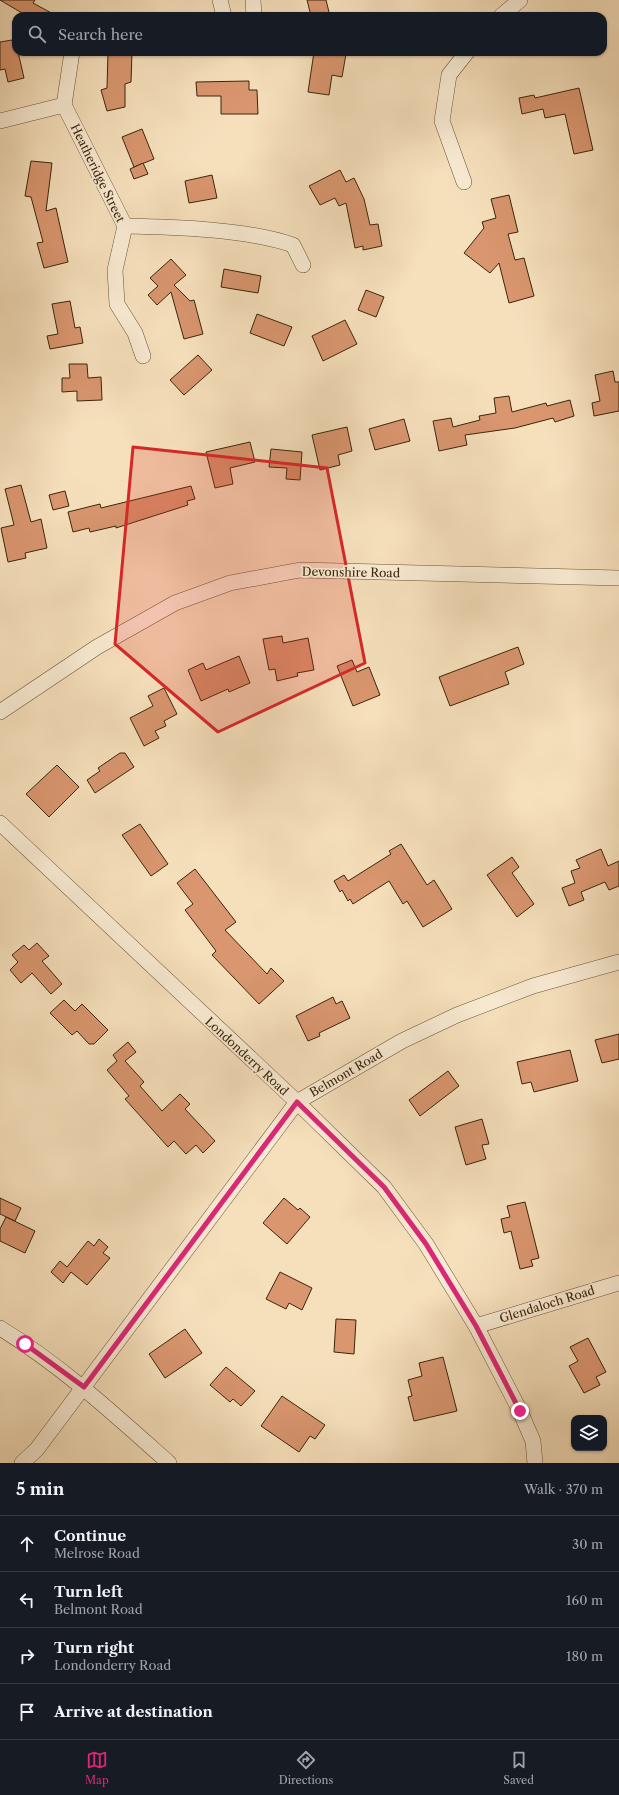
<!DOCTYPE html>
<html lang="en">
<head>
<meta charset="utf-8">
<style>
	body { margin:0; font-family:"Libre Caslon Text",serif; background:#20242c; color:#f1f3f6 }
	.controls { position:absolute; right:12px; bottom:12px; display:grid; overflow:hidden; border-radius:8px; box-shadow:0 1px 3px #0004 }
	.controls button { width:36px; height:36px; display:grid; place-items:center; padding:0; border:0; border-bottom:1px solid #363941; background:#171b24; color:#f1f3f6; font:20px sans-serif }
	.stop { position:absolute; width:12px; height:12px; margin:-9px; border:3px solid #db2777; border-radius:50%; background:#fff }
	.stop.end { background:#db2777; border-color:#fff; box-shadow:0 1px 4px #0008 }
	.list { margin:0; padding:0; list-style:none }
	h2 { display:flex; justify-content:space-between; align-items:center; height:52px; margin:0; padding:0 16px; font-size:17px }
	h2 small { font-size:13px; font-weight:400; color:#9ea1a6 }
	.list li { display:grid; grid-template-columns:26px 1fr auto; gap:12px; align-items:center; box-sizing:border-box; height:56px; padding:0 16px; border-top:1px solid #363941 }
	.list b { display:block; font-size:15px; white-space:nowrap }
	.list p { margin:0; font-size:13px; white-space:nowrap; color:#9ea1a6 }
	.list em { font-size:13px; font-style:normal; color:#9ea1a6 }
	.icon { flex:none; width:22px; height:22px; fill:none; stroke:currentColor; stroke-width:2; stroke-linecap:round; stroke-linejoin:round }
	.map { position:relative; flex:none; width:619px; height:1463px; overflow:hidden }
	.search { position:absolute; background:#171b24; box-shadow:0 1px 3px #0004; left:12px; right:12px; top:12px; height:44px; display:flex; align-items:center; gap:10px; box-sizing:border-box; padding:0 14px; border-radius:12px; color:#9ea1a6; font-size:15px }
	.sheet { height:276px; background:#171b24 }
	nav { display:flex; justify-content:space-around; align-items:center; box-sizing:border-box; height:56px; border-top:1px solid #363941; background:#171b24; font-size:11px; color:#9ea1a6 }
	nav a { display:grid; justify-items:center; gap:2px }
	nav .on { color:#db2777 }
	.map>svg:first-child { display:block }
</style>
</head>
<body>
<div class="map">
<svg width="619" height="1463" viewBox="0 0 619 1463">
	<rect width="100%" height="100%" fill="#f6e0bc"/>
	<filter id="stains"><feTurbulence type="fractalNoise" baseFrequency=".005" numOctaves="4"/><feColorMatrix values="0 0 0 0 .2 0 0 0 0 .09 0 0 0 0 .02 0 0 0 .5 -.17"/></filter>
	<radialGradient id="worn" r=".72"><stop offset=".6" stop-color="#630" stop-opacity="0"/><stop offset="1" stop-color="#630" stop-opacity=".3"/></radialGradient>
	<g fill="#d9966f" stroke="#3b260b">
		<path d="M 0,0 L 35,0 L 33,3 L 57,16 L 27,16 Z"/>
		<path d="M 307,0 L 326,0 L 330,16 L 311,16 Z"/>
		<path d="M 12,40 L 14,48 L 16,48 L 16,52 L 18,52 L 24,78 L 8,82 L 5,69 L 0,70 L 0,42 Z"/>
		<path d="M 108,52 L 132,52 L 131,82 L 125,84 L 125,107 L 107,111 L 101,90 L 107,88 Z"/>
		<path d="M 314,52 L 346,54 L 342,77 L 332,75 L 329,95 L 308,92 Z"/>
		<path d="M 249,81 L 249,90 L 257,90 L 258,114 L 221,114 L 221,96 L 197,96 L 196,82 Z"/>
		<path d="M 579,88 L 593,150 L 574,154 L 565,114 L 545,118 L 543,109 L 522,114 L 519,98 L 534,95 L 535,98 Z"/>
		<path d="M 142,129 L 154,159 L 134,167 L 122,137 Z"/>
		<path d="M 31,161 L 52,163 L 46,211 L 56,208 L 68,262 L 44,268 L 37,243 L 43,242 L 31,197 L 25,196 Z"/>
		<path d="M 143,163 L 148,174 L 134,179 L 130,169 Z"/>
		<path d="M 340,170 L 346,182 L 354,178 L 364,199 L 370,225 L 378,224 L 382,246 L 363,250 L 363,246 L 355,248 L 346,203 L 339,206 L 335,198 L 320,205 L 309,186 Z"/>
		<path d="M 212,175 L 217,198 L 189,203 L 185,181 Z"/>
		<path d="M 509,195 L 518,232 L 508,234 L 515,260 L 524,258 L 534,296 L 509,303 L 499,263 L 490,273 L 464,253 L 484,228 L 482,222 L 496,218 L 491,199 Z"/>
		<path d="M 171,259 L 186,275 L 174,285 L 190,301 L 194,300 L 203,334 L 184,339 L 171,292 L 157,305 L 148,295 L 158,286 L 150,278 Z"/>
		<path d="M 224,269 L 261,276 L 258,293 L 221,287 Z"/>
		<path d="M 366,290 L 384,297 L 376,317 L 358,310 Z"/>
		<path d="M 70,301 L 75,328 L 80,327 L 83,343 L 50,349 L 47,336 L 58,334 L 52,304 Z"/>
		<path d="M 257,314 L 292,327 L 284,346 L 250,333 Z"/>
		<path d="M 345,320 L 357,344 L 323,361 L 312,336 Z"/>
		<path d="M 198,355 L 212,370 L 184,395 L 170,380 Z"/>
		<path d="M 69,364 L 87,364 L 88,378 L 101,377 L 102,400 L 77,401 L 77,391 L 62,392 L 62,378 L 70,378 Z"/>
		<path d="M 613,371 L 615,382 L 619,382 L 619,411 L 594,416 L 592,403 L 600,401 L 595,375 Z"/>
		<path d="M 509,396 L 512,412 L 546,403 L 547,406 L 570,400 L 574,416 L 555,422 L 553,418 L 515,428 L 465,435 L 467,445 L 439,451 L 433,421 L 451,418 L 453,427 L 480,420 L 479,416 L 496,413 L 494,398 Z"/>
		<path d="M 404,419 L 410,441 L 375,450 L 369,429 Z"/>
		<path d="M 347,427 L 352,451 L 338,455 L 340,465 L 320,470 L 312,435 Z"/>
		<path d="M 250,442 L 255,462 L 230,468 L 233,484 L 215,488 L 206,452 Z"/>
		<path d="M 271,449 L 302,452 L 300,480 L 286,479 L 287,468 L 269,467 Z"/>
		<path d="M 21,485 L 31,522 L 41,519 L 47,548 L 25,553 L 26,558 L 8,562 L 1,528 L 14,525 L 5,489 Z"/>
		<path d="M 191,486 L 195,499 L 187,501 L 188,505 L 116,528 L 116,526 L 90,532 L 89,528 L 73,532 L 68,512 L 100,504 L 101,508 Z"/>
		<path d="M 65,491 L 69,506 L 53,510 L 49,495 Z"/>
		<path d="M 282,636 L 283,643 L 308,638 L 314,670 L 297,673 L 298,676 L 277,681 L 275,669 L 269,670 L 263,639 Z"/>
		<path d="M 518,647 L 524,664 L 505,672 L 509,684 L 450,706 L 439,677 Z"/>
		<path d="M 239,656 L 250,683 L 229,692 L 228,689 L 201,701 L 188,670 L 203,663 L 206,670 Z"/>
		<path d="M 352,660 L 357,672 L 369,667 L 380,695 L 353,706 L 337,666 Z"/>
		<path d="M 164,688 L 177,714 L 164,721 L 166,726 L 155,731 L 159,738 L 144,746 L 130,718 L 153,706 L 148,696 Z"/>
		<path d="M 120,753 L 125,753 L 134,767 L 95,793 L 87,780 L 100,771 L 98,768 Z"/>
		<path d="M 57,765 L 79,787 L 49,817 L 26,794 Z"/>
		<path d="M 140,824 L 168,864 L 151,876 L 122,835 Z"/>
		<path d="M 401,844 L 427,885 L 434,880 L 452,909 L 423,927 L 407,901 L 403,904 L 389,881 L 353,904 L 350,899 L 348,901 L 342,890 L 340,892 L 334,881 L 344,875 L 348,881 L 391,854 L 389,851 Z"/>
		<path d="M 601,849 L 608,866 L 619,861 L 619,886 L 609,890 L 605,882 L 581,892 L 584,900 L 569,906 L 562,888 L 575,883 L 571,871 L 580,868 L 576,860 Z"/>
		<path d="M 512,857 L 519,867 L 512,873 L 534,904 L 517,917 L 487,875 Z"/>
		<path d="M 195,869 L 236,922 L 225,930 L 267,974 L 271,968 L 284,981 L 259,1004 L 212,955 L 216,951 L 185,910 L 193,904 L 177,883 Z"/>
		<path d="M 37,943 L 49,956 L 42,961 L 62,984 L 51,994 L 32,973 L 21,983 L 10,970 L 18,962 L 12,955 L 24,945 L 29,950 Z"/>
		<path d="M 333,997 L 336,1004 L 342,1001 L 350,1018 L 319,1033 L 320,1036 L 308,1041 L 296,1016 Z"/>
		<path d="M 64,1000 L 75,1011 L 82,1004 L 108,1030 L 94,1044 L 89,1044 L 77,1031 L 72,1035 L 50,1013 Z"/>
		<path d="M 619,1034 L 619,1059 L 602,1063 L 595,1040 Z"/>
		<path d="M 128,1042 L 136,1052 L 125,1061 L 144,1082 L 140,1086 L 162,1111 L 180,1094 L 190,1104 L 185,1109 L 215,1141 L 203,1153 L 196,1145 L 186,1154 L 174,1141 L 168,1147 L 125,1099 L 129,1096 L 107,1070 L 117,1061 L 113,1055 Z"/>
		<path d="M 570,1050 L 578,1081 L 534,1092 L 531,1082 L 522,1084 L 517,1062 Z"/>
		<path d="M 448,1071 L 459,1086 L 420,1116 L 409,1100 Z"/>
		<path d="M 482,1119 L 489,1144 L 482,1145 L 486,1159 L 466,1165 L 455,1127 Z"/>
		<path d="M 0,1198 L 21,1208 L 15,1221 L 0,1214 Z"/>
		<path d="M 284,1198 L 298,1210 L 300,1208 L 310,1217 L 287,1244 L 263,1223 Z"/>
		<path d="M 525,1202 L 539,1258 L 531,1260 L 533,1266 L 520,1269 L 511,1231 L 504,1233 L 501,1219 L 510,1217 L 507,1206 Z"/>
		<path d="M 6,1217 L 35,1231 L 25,1253 L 0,1241 L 0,1229 Z"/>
		<path d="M 99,1239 L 108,1247 L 103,1253 L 110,1258 L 87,1285 L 71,1272 L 63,1283 L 51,1272 L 60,1261 L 67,1267 L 88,1241 L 94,1246 Z"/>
		<path d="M 280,1272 L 312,1288 L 302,1310 L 289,1303 L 286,1309 L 266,1299 Z"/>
		<path d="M 336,1319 L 356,1320 L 354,1354 L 334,1352 Z"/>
		<path d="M 185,1329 L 202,1353 L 165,1378 L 149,1354 Z"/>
		<path d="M 588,1338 L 606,1372 L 596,1377 L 600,1385 L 584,1393 L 569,1366 L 578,1361 L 570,1347 Z"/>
		<path d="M 443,1357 L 457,1411 L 414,1421 L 408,1397 L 412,1396 L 408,1380 L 422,1376 L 419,1363 Z"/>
		<path d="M 226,1367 L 255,1391 L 241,1406 L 233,1399 L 230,1402 L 210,1385 Z"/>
		<path d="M 282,1396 L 325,1425 L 315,1439 L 310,1436 L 299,1452 L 261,1426 Z"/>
	</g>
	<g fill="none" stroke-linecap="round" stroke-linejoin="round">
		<g stroke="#6a5437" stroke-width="16">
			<g id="minor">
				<path d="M 220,0 L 224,16"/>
				<path d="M 253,0 L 254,16"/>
				<path d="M 501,16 L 520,0"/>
				<path d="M 64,105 L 125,226 L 115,270 L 117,304 L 135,333 L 143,356"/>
				<path d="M 64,105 L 72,52"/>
				<path d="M 0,121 L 64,105"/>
				<path d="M 464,182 L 442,121 L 449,75 L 467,52"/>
				<path d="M 125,226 C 175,227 246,229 293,245 L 303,265"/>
				<path d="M 0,712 L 97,647 L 175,603 L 230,583 L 300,570 L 619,578"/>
				<path d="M 0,823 L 297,1102 L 384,1187 L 426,1244 L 476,1326 L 520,1411 L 533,1441 L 535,1463"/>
				<path d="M 476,1326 L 619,1283"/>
				<path d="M 0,1328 C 62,1366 115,1415 169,1463"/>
				<path d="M 22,1463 L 37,1449 L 297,1102 L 402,1041 L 457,1015 L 533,986 L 619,962"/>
			</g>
		</g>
		<use href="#minor" stroke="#f9ebd3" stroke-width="15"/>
	</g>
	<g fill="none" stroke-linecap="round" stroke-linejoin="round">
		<path stroke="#db2777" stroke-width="5" d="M 25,1344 L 84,1387 L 297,1102 L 384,1187 L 426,1244 L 476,1326 L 520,1411"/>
	</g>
	<path fill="#d62828" fill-opacity="0.2" stroke="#d62828" stroke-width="3" stroke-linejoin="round" d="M 133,447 L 327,468 L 365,663 L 218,732 L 115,644 Z"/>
	<g text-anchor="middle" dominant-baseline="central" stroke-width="3.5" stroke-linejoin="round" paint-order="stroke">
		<g font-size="12" fill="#3b260b" stroke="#f9ebd3">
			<text transform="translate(98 173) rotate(64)">Heatheridge Street</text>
			<text transform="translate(351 572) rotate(1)">Devonshire Road</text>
			<text transform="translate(247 1056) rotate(43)">Londonderry Road</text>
			<text transform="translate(346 1073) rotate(-30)">Belmont Road</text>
			<text transform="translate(547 1304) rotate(-17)">Glendaloch Road</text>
		</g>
	</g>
	<rect width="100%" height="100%" filter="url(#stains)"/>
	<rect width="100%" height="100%" fill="url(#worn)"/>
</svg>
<div class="controls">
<button><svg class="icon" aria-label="layers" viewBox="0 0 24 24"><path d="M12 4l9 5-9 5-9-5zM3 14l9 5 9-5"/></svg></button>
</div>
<div class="stop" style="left:25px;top:1344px"></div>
<div class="stop end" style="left:520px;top:1411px"></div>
<div class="search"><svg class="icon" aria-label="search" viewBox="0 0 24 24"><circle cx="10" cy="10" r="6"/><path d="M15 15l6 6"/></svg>Search here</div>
</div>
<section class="sheet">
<h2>5 min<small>Walk · 370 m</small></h2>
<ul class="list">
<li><svg class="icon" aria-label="ahead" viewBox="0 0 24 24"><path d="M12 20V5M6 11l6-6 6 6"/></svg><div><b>Continue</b><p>Melrose Road</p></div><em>30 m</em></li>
<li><svg class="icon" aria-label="left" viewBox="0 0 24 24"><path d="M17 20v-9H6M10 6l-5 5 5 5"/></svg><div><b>Turn left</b><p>Belmont Road</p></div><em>160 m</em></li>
<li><svg class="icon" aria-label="right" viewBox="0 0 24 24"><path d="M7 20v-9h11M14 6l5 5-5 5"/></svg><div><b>Turn right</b><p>Londonderry Road</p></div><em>180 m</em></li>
<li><svg class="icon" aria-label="arrive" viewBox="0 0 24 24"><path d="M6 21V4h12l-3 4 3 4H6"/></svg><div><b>Arrive at destination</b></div></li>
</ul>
</section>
<nav>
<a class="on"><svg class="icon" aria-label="map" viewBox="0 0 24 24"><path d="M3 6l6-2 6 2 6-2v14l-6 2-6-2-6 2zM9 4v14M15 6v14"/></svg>Map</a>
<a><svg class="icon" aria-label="directions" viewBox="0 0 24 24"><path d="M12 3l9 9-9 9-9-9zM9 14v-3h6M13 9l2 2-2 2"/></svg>Directions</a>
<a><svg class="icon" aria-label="saved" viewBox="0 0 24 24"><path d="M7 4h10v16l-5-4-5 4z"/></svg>Saved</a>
</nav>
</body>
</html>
